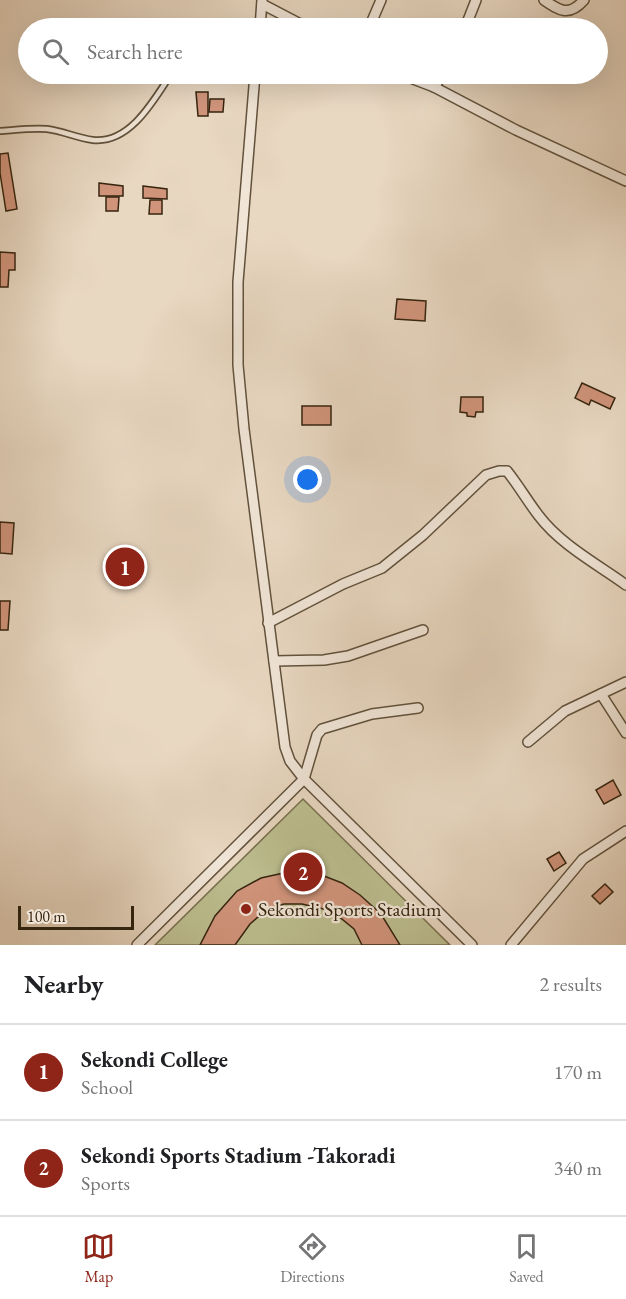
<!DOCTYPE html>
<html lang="en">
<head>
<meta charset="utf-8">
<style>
	body { margin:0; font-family:"EB Garamond",serif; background:#f2f2f2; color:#202124 }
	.scale { position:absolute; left:18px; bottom:15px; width:116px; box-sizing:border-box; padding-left:6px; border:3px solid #36250f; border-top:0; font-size:16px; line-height:21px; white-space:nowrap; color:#36250f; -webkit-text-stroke:4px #f0e5d7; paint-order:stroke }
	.you { position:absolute; left:308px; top:480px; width:21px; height:21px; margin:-15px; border:4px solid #fff; border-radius:50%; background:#1a73e8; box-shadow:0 0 0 9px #1a73e833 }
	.badge { display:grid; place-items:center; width:39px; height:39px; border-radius:50%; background:#8f2418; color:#fff; font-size:20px; font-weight:700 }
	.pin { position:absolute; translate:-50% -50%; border:3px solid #fff; box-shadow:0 2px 6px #0006 }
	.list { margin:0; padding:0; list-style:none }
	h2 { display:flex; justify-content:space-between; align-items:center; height:78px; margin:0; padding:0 24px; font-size:26px }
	h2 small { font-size:20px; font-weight:400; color:#757577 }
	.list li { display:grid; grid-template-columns:39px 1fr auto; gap:18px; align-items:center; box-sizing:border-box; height:96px; padding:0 24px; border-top:2px solid #e0e0e0 }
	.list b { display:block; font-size:22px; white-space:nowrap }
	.list p { margin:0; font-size:20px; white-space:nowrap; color:#757577 }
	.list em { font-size:20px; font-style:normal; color:#757577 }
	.icon { flex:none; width:33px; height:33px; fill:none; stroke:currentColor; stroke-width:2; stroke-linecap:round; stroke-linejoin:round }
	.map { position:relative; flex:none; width:626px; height:945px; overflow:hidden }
	.search { position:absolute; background:#fff; box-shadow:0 6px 24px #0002; left:18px; right:18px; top:18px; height:66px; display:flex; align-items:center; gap:15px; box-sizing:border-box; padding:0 21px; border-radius:33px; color:#757577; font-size:22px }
	.sheet { height:270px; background:#fff }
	nav { display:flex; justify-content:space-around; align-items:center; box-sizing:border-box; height:84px; border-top:2px solid #e0e0e0; background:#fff; font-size:16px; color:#757577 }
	nav a { display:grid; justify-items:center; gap:3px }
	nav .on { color:#8f2418 }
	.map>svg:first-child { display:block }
</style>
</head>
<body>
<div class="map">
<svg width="626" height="945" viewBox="0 0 626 945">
	<rect width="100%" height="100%" fill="#e8d7c1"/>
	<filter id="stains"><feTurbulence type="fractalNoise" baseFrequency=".00333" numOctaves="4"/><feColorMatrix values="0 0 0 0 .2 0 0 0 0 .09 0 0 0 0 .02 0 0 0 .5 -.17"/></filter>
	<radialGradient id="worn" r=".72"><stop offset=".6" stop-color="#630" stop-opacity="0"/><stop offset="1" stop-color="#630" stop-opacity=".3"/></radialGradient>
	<path fill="#bcbd8f" stroke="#79714f" stroke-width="1.5" d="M 303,799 L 450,945 L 155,945 Z"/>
	<g fill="#d0947b" stroke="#36250f" stroke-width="1.5">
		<path d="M 196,92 L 208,92 L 208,116 L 198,116 Z"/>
		<path d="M 210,99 L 224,99 L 223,112 L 209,112 Z"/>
		<path d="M 8,153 L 17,209 L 6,211 L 0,173 L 0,154 Z"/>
		<path d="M 99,183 L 123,186 L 123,196 L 99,196 Z"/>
		<path d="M 143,186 L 167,189 L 167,199 L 143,198 Z"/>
		<path d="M 106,197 L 119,197 L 118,211 L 106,211 Z"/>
		<path d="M 150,200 L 162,200 L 162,214 L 149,214 Z"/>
		<path d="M 0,252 L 15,253 L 15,270 L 9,270 L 8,287 L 0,287 Z"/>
		<path d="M 397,299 L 426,301 L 425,321 L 395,319 Z"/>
		<path d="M 582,383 L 615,398 L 610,409 L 591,400 L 589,405 L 575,398 Z"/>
		<path d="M 461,397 L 483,397 L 483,412 L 476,412 L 475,417 L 467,416 L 467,413 L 460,412 Z"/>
		<rect x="302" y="406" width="29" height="19"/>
		<path d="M 0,522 L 14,523 L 12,554 L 0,553 Z"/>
		<path d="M 0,601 L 10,601 L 8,630 L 0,630 Z"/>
		<path d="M 613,780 L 621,795 L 604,804 L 596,790 Z"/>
		<path d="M 559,852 L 566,863 L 554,871 L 547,859 Z"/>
		<path d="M 288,872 L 319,874 L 342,883 L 360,895 L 381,914 L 400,945 L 362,945 L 354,929 L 332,911 L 302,904 L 284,904 L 265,911 L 250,924 L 235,945 L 200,945 L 215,916 L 237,891 L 261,878 Z"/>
		<path d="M 605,884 L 613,892 L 600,904 L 592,896 Z"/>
	</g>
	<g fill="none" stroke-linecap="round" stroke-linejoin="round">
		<g stroke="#62523c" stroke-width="8">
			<path id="lane" d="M 0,131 C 15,130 31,128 47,129 C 63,131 77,138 93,140 C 130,144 154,100 171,74"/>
		</g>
		<g stroke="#62523c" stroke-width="12">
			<g id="street">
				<path d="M 544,0 C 560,11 569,17 584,0"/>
				<path d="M 262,4 L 308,28"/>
				<path d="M 260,28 L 262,0"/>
				<path d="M 369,28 L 381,0"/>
				<path d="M 465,28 L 476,0"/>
				<path d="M 255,74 L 238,282 L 238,365 L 244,429 L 285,747 L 290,761 L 304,779 L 472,945"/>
				<path d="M 400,74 L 434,87 L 516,130 L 626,181"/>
				<path d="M 434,87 L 443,74"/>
				<path d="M 268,623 L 343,584 L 382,568 L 423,535 L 486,475 L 499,471 L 507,471 C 519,486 528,502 539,516 C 561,545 597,564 626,585"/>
				<path d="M 274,661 L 324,660 L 348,656 L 423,630"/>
				<path d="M 601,694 L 626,733"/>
				<path d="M 528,742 L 565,711 L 626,682"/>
				<path d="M 137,945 L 304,779 L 317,735 L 322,729 L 372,714 L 418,708"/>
				<path d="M 511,945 L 583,859 L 626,831"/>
			</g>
		</g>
		<use href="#lane" stroke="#f0e5d7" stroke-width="4.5"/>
		<use href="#street" stroke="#f0e5d7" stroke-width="9"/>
	</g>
	<circle fill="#8f2418" stroke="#f0e5d7" stroke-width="2" cx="246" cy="909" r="6"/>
	<g text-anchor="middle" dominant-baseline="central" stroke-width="4.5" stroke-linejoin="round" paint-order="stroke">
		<g font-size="20" fill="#36250f" stroke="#f0e5d7" text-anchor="start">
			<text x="258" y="909">Sekondi Sports Stadium</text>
		</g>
	</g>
	<rect width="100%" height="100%" filter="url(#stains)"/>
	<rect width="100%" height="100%" fill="url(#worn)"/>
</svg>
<div class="scale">100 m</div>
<div class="you"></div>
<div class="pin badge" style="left:125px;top:567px">1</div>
<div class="pin badge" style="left:303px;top:872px">2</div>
<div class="search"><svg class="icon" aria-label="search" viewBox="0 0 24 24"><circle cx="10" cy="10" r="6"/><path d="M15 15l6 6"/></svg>Search here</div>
</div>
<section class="sheet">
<h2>Nearby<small>2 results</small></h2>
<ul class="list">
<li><span class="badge">1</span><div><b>Sekondi College</b><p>School</p></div><em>170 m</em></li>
<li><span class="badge">2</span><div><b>Sekondi Sports Stadium -Takoradi</b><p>Sports</p></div><em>340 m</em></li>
</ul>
</section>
<nav>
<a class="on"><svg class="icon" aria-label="map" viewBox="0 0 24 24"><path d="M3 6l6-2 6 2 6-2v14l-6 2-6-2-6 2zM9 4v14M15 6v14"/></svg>Map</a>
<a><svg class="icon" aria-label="directions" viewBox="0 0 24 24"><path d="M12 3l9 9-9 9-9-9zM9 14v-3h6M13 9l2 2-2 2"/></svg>Directions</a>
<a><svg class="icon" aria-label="saved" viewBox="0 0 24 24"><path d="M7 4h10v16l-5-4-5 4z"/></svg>Saved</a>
</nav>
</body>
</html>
